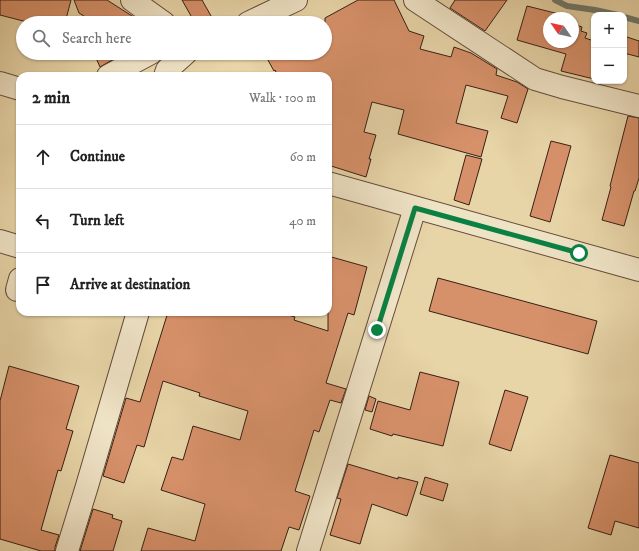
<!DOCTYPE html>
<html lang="en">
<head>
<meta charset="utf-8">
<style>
	body { margin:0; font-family:"IM FELL DW Pica",serif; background:#f6f6f6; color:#222 }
	.controls { position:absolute; right:12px; top:12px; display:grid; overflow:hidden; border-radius:8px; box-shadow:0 1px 3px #0004 }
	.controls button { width:36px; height:36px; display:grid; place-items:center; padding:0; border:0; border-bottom:1px solid #e0e0e0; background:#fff; color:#222; font:20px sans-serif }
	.compass { position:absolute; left:543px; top:12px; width:36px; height:36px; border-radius:50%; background:#fff; box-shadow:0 1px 3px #0004; rotate:304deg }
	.stop { position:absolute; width:12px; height:12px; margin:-9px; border:3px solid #0b8043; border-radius:50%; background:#fff }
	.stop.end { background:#0b8043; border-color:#fff; box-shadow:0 1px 4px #0008 }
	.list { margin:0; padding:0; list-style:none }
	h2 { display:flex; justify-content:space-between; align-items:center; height:52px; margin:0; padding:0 16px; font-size:17px }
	h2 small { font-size:13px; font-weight:400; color:#767676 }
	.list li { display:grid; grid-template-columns:26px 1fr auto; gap:12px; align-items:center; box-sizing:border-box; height:64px; padding:0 16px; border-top:1px solid #e0e0e0 }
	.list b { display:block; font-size:15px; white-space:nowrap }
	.list em { font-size:13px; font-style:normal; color:#767676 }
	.icon { flex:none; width:22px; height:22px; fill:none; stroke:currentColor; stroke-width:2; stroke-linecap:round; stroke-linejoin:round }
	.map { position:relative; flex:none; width:639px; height:551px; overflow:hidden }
	.search { position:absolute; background:#fff; box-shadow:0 1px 3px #0004; left:16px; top:16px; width:316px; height:44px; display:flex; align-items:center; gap:10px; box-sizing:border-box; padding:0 14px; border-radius:22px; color:#767676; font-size:15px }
	.panel { position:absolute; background:#fff; box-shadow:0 1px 3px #0004; left:16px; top:72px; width:316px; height:244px; border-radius:12px }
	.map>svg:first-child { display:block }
</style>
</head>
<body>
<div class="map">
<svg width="639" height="551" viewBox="0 0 639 551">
	<rect width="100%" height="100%" fill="#e7d4a7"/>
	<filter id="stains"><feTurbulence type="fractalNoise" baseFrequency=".005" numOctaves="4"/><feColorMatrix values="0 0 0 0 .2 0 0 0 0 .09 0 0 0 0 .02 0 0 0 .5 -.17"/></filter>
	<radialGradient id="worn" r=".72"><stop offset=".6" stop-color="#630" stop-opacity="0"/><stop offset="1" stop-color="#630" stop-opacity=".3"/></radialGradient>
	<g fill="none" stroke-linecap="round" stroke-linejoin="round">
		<g stroke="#717b6c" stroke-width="6">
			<path d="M 555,0 L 567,6 L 595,10 L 618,15"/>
			<path d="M 624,17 L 639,21"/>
		</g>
	</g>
	<g fill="#d7916a" stroke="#381f16">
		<path d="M 0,0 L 71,0 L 65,23 L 31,23 L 0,15 Z"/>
		<path d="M 74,0 L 107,0 L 143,23 L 95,23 L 79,13 Z"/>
		<path d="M 182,0 L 202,0 L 215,23 L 195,23 Z"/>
		<path d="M 358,0 L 394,0 L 409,31 L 424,36 L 420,49 L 451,57 L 454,47 L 471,53 L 497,69 L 496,75 L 517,82 L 528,89 L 517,123 L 501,118 L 508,96 L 466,85 L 456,123 L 488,131 L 481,157 L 398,134 L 404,110 L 372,102 L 364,132 L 376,135 L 369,159 L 371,159 L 366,177 L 328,165 L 328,76 L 278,76 L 275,70 L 274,71 L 264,53 L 325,53 L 325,18 Z"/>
		<path d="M 455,0 L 507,0 L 485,31 L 450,8 Z"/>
		<path d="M 527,6 L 559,14 L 558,18 L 549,18 L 549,42 L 573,42 L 573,24 L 582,27 L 581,31 L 587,33 L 585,38 L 594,41 L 594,79 L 561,71 L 566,54 L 517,40 Z"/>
		<path d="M 624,36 L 639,41 L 639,57 L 624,53 Z"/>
		<path d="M 105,53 L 124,53 L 100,67 L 96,58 Z"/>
		<path d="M 628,116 L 639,118 L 639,178 L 635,191 L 634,191 L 624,226 L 602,220 L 611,187 L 610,186 Z"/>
		<path d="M 551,141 L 571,146 L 550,222 L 530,216 Z"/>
		<path d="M 466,155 L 482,159 L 469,205 L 454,200 Z"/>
		<path d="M 328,256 L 367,267 L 354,315 L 348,313 L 326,383 L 346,389 L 341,403 L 330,400 L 319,432 L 314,430 L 295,491 L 310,496 L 299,530 L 289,527 L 281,551 L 141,551 L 148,528 L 195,541 L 205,504 L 161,490 L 172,457 L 183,460 L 193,426 L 240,440 L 248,411 L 199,396 L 200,393 L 163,381 L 144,447 L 137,445 L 124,483 L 103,476 L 126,398 L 140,402 L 168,312 L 278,312 L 295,317 L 294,320 L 328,331 Z"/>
		<path d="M 438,278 L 597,321 L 588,354 L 429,311 Z"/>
		<path d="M 9,366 L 79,386 L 66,429 L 73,431 L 61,471 L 58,470 L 41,530 L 59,535 L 55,547 L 55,551 L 41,551 L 0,539 L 0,401 Z"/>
		<path d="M 420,372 L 459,382 L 443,446 L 393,434 L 392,436 L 370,429 L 378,401 L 410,410 Z"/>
		<path d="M 505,390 L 528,397 L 511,451 L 489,444 Z"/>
		<path d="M 369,396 L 376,399 L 372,412 L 365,410 Z"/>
		<path d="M 610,455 L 639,463 L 639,528 L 615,521 L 611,535 L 588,528 Z"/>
		<path d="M 348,464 L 398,479 L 398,477 L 418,482 L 407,516 L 372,504 L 360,544 L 330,535 L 341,499 L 337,498 Z"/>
		<path d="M 425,477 L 448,484 L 443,501 L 420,494 Z"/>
		<path d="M 93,509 L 113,515 L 112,518 L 122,521 L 113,551 L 80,551 Z"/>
	</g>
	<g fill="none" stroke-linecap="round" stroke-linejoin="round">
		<g stroke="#644c3a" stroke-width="24">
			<g id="minor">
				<path d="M 132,0 L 164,23"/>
				<path d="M 415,0 L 535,79 L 562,87 L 639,106"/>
				<path d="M 248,23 L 296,0"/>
				<path d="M 108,76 L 151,53"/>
				<path d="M 165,76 L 167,70 L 186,53"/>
				<path d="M 0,83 L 20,89"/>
				<path d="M 328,183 L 639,270"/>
				<path d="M 0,241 L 20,247"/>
				<path d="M 17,290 L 20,279"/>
				<path d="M 67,551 L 87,486 L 138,312"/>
				<path d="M 308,551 L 415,208"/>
			</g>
		</g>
		<use href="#minor" stroke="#efe3c6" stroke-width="22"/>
	</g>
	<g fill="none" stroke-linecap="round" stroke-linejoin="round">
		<path stroke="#0b8043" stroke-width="5" d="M 377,330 L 415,208 L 579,253"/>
	</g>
	<rect width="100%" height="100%" filter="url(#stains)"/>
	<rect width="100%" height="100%" fill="url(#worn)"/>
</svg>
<div class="controls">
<button>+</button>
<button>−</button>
</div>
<svg class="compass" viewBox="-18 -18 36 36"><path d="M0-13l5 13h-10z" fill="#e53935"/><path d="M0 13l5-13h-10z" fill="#767676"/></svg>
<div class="stop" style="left:579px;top:253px"></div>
<div class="stop end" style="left:377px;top:330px"></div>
<div class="search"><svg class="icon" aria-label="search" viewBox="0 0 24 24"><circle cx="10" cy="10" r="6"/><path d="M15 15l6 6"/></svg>Search here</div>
<section class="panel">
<h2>2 min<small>Walk · 100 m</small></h2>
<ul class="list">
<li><svg class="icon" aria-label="ahead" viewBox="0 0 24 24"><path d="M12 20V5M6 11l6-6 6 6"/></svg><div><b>Continue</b></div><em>60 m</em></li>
<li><svg class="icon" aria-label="left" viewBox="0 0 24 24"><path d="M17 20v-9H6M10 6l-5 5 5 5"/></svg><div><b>Turn left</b></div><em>40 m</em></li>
<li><svg class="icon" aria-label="arrive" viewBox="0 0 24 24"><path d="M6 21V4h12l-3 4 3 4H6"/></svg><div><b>Arrive at destination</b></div></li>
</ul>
</section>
</div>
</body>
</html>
